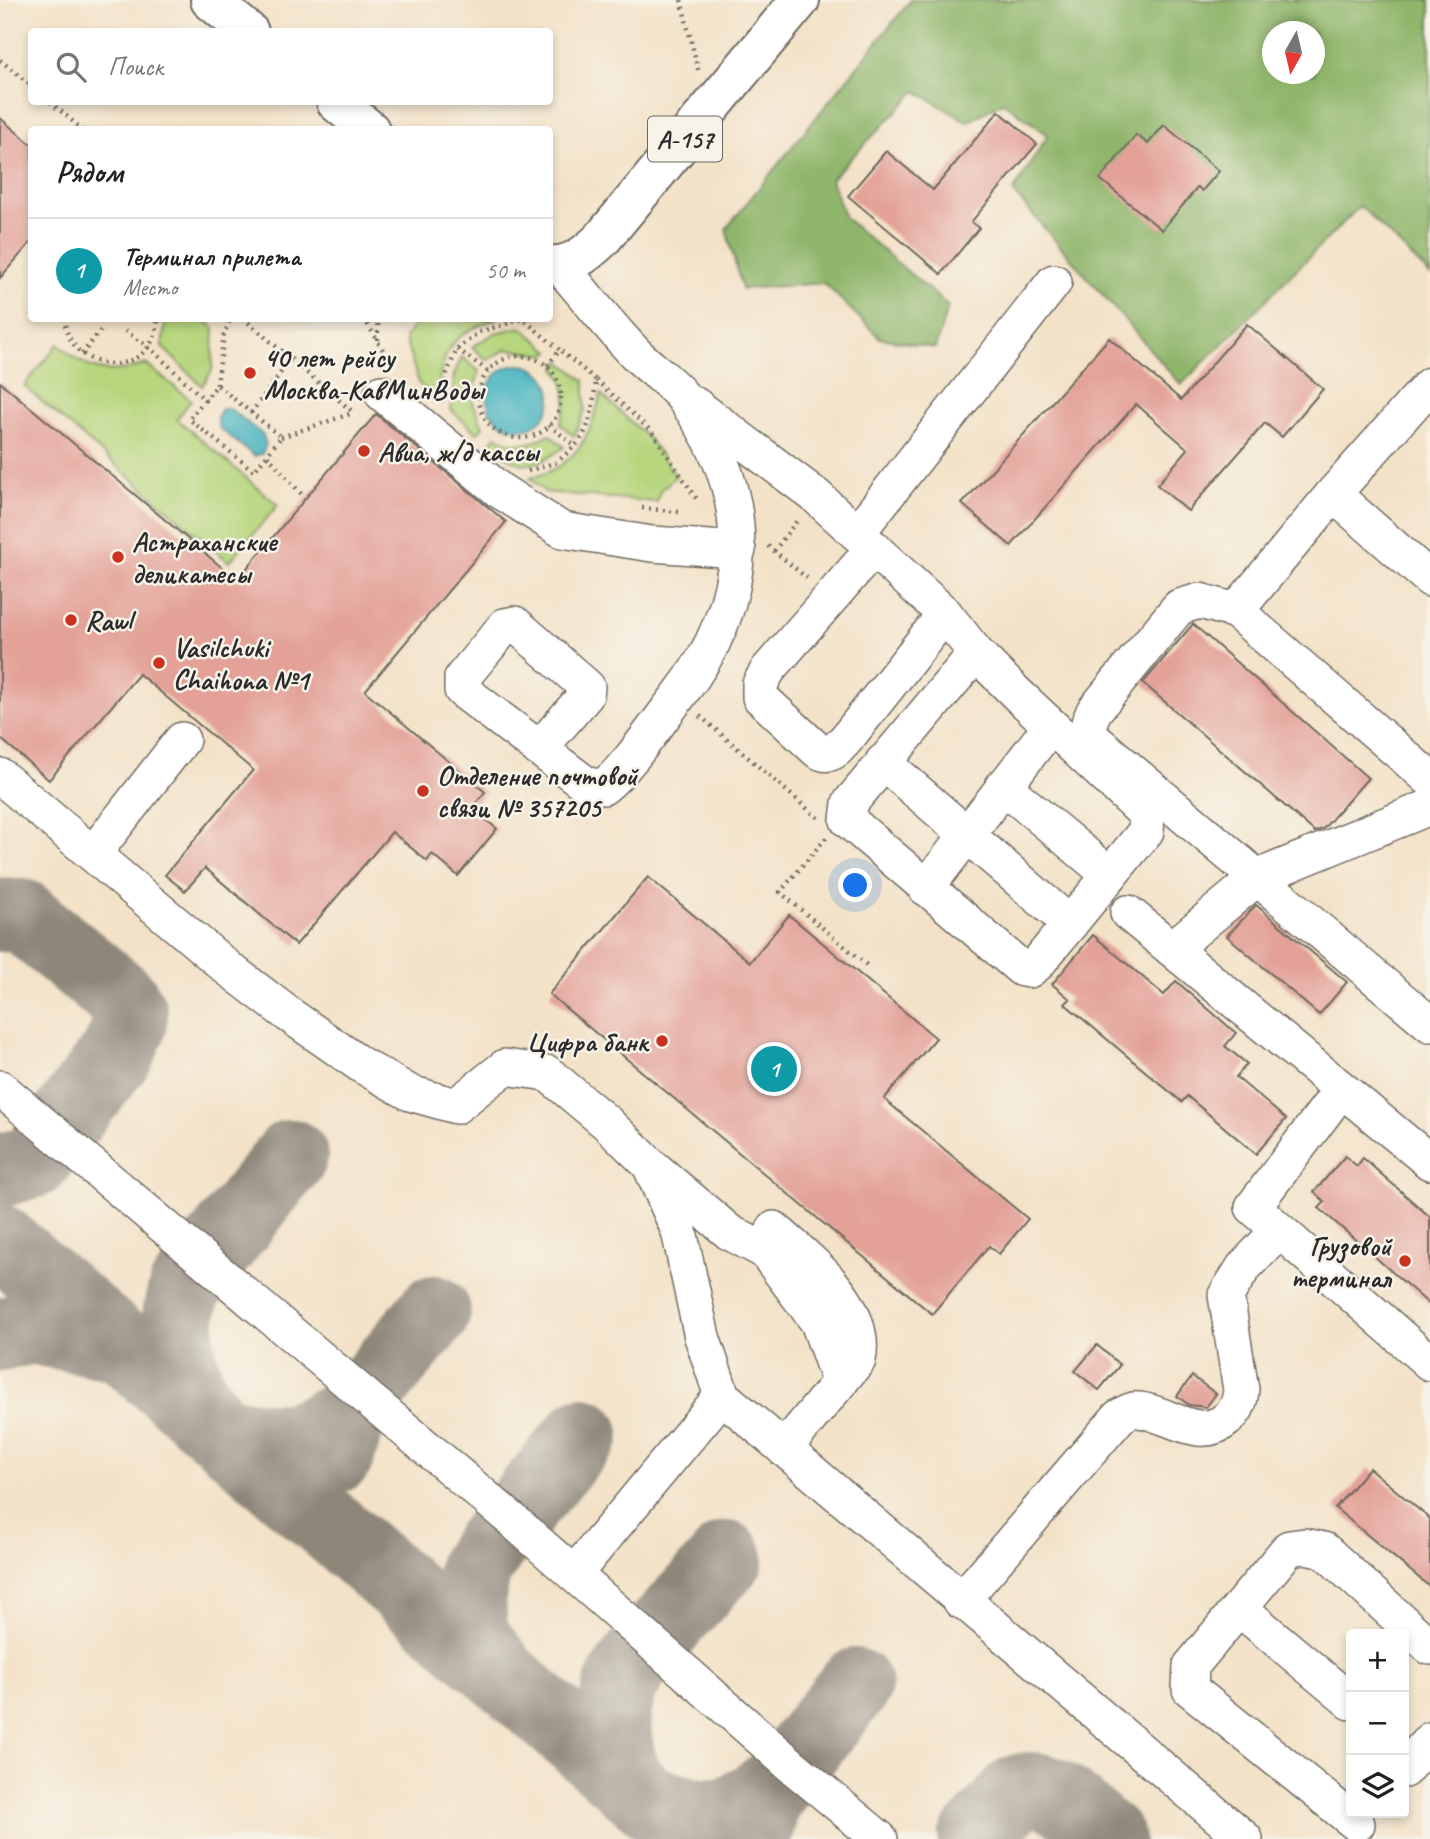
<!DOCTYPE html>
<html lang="ru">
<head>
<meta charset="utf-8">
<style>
	body { margin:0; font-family:Caveat,sans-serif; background:#f6f6f6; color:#202124 }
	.controls { position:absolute; right:21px; bottom:21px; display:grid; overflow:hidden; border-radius:7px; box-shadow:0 4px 10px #0003 }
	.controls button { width:63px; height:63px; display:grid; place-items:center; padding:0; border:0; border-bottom:2px solid #e0e0e0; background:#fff; color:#202124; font:35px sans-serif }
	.compass { position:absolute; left:1262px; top:21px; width:63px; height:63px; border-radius:50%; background:#fff; box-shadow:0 4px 10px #0003; rotate:188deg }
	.you { position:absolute; left:856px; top:886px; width:24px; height:24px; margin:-18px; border:5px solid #fff; border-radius:50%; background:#1a73e8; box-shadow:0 0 0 10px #1a73e833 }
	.badge { display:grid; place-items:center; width:46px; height:46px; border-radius:50%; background:#1a73e8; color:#fff; font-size:23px; font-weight:700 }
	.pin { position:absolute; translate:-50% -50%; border:4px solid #fff; box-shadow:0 2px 7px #0006 }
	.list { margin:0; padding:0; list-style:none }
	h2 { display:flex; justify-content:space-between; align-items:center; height:91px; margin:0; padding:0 28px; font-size:30px }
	h2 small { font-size:23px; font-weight:400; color:#757577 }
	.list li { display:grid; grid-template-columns:46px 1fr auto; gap:21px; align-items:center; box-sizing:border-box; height:105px; padding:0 28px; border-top:2px solid #e0e0e0 }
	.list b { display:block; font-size:26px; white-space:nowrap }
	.list p { margin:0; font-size:23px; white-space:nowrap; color:#757577 }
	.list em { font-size:23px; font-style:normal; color:#757577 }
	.icon { flex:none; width:38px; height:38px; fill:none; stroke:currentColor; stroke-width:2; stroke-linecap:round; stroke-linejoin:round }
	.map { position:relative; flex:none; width:1430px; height:1839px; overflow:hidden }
	.search { position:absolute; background:#fff; box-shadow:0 4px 10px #0003; left:28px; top:28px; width:525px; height:77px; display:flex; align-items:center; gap:18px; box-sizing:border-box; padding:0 24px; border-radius:7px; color:#757577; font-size:26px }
	.panel { position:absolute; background:#fff; box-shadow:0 4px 10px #0003; left:28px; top:126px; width:525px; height:196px; border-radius:7px }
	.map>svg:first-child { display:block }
</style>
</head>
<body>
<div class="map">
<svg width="1430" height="1839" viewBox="0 0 1430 1839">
	<rect width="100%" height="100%" fill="#f7f3e8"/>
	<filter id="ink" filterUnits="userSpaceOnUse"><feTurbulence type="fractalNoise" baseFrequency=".0143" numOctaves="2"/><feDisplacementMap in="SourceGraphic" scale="14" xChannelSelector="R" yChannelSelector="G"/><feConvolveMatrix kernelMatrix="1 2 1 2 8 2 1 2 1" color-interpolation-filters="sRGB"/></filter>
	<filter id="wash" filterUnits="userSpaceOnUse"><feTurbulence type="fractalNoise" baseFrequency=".00686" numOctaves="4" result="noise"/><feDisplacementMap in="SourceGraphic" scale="28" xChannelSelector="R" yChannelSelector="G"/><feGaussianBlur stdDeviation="1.57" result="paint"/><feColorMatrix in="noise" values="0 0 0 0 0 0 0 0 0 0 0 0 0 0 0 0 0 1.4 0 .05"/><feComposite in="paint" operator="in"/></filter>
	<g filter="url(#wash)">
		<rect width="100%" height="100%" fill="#f3e2c8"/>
		<g fill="#b6d57c" stroke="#708054" stroke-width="2">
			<path d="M 420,318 L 497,319 C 448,335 444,350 436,397 L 419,384 L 405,338 Z"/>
			<path d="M 166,319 L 203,319 L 214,328 L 212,371 L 202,386 L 162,347 Z"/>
			<path d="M 521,327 L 550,351 L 545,355 L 507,349 L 487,360 L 472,347 L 495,333 Z"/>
			<path d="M 58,344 C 87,371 107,377 146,364 L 191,400 L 177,419 L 278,505 L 229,562 L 24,386 Z"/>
			<path d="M 462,357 L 479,371 L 472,400 L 483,427 L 477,433 L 451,410 L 454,374 Z"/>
			<path d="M 560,361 L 585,381 L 585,410 L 574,436 L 560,424 C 569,402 568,388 556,368 Z"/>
			<path d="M 601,394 L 649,439 L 676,476 L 660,491 L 657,502 L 545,492 L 530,478 C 576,467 590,437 601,394 Z"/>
			<path d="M 549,434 L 564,447 C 531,472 520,468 489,445 L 496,436 C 514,448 531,446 549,434 Z"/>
		</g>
		<path fill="#90b66c" stroke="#5e704c" stroke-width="2" fill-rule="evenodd" d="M 911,0 L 1430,0 L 1430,275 L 1360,206 L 1181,385 L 1013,192 L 1048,135 L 1003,102 L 967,122 L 916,91 L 831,179 L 845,218 L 948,306 L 935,348 L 880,338 L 824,283 L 742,289 L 726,229 ZM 1272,32 L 1314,32 L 1314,74 L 1272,74 Z"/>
		<g fill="#45b3c0" stroke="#386f76" stroke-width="2">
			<circle cx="519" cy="397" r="32"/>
			<path d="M 229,408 L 263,435 L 266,444 L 262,454 L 254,456 L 219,428 L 217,417 L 222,409 Z"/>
		</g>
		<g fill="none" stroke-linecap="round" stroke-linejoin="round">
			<g stroke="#8f867a" stroke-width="74">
				<path d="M 0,915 L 22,916 L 123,999 L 131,1014 L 129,1028 L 118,1053 L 34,1161 L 0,1171"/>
				<path d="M 291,1156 L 185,1289 C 172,1331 176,1376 204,1412 C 208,1416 213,1425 218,1429 C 231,1437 272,1440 287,1439 C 311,1436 331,1422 352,1411"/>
				<path d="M 0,1241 L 692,1839"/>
				<path d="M 0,1335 L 30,1327 L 121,1345"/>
				<path d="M 337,1456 L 352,1411 L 434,1312"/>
				<path d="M 727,1558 C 703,1586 628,1661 619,1691 C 610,1722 614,1775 642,1796 C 651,1803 671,1809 682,1811 C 696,1814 711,1816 725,1813 C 744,1808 760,1795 776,1784"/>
				<path d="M 500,1672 L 471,1635 L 469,1595 L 475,1568 L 490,1545 L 583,1434"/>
				<path d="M 757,1830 L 763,1803 L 776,1784 L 855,1685"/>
				<path d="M 975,1839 L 1017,1792 C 1051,1778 1084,1819 1108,1839"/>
			</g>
		</g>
		<g id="blocks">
			<g fill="#e3a198">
				<path d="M 999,111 L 1037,144 L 971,222 L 979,228 L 941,274 L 848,196 L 886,151 L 933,190 Z"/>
				<path d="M 0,118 L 32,145 L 32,241 L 0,278 Z"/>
				<path d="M 1164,125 L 1219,171 L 1202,191 L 1198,187 L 1162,230 L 1100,179 L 1136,135 L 1148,144 Z"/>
				<path d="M 1247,324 L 1323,389 L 1282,437 L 1265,423 L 1188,511 L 1157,485 L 1188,449 L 1136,404 L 1011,546 L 962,504 L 1109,338 L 1181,400 Z"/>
				<path d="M 0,382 L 237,580 L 376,414 L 506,522 L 365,691 L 485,792 L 472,808 L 497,829 L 458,876 L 432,854 L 427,861 L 392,832 L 296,945 L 205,868 L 185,891 L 165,875 L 253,770 L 139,674 L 49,780 L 0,738 Z"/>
				<path d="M 1193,624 L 1368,778 L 1324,828 L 1315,832 L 1143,683 Z"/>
				<path d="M 648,877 L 750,962 L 789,915 L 936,1038 L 884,1099 L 1028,1219 L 999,1254 L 989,1246 L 932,1314 L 549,994 Z"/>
				<path d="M 1256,905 L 1347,982 L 1319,1015 L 1227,936 Z"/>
				<path d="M 1093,935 L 1164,995 L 1176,981 L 1236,1033 L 1225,1046 L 1247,1064 L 1236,1077 L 1286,1119 L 1256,1154 L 1187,1096 L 1182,1102 L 1065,1004 L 1070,999 L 1052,984 Z"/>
				<path d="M 1345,1156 L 1357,1166 L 1363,1158 L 1430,1217 L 1430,1305 L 1319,1208 L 1325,1202 L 1314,1192 Z"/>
				<path d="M 1097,1345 L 1120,1365 L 1099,1390 L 1075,1371 Z"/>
				<path d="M 1192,1376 L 1216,1394 L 1206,1407 L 1189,1405 L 1177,1396 Z"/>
				<path d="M 1369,1468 L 1430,1519 L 1430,1587 L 1335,1508 Z"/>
			</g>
		</g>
	</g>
	<g filter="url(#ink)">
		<use href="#blocks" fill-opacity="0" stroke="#716b62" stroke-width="2"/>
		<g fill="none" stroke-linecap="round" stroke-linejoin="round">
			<g stroke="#716b62" stroke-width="38">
				<g id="minor">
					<path d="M 1430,385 L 1333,494 L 1236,611 L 1430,779"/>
					<path d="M 382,393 L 499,490 L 562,530 L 652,544 L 738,550"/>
					<path d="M 695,405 L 816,496 L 945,614 L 847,738 C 837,749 831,759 817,750 L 760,697 L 760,684 L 768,670 L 874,548"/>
					<path d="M 1333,494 L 1430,579"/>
					<path d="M 857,533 L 1054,282"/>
					<path d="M 1236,611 L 1200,601 L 1179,607 L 1094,711 L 1089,723 L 1091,737 L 1430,1024"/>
					<path d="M 945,614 L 976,653 L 1017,694 L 1147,815 L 1146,831 L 1037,964 L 1029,970 L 1022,969 L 848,820 L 850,803 L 976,653"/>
					<path d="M 539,749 L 586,695 L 587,687 L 515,624 L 505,626 L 462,678 L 462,690 L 587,785 L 603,787 C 626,770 658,722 677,698 C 753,602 758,495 683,397 C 670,381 651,369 636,354 C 609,326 585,295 560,266"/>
					<path d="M 883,762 L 1070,924"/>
					<path d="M 0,776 L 229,969 L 288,1014 L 361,1065 L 410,1093 L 456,1106 L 505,1067 L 547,1073 L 608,1124 L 650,1165 L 679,1231 L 702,1337 L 722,1396 L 1245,1839"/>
					<path d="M 1003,786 L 1110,875"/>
					<path d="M 1430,807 L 1258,877 L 1172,949 L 1430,1162"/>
					<path d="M 93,854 L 182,740"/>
					<path d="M 926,888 L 1050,727"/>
					<path d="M 1128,913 L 1172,949"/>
					<path d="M 0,1088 L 511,1519 L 791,1765 L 880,1839"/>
					<path d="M 1341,1090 L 1253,1207 L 1430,1363"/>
					<path d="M 655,1169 L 729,1232 L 765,1251 L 818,1322 L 840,1383"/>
					<path d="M 774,1229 C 810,1261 869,1306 858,1360 L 784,1449"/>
					<path d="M 574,1574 L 722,1396"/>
					<path d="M 961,1601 L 1119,1417 C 1126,1413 1131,1409 1139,1410 C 1169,1413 1199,1443 1227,1419 C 1237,1411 1240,1402 1241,1390 L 1226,1295 L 1244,1267 L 1278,1231"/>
					<path d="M 1239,1608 L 1351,1702"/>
					<path d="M 1404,1770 L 1430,1740"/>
					<path d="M 1357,1824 L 1190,1689 L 1191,1666 L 1289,1548 L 1305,1546 L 1324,1550 L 1430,1647"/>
				</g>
			</g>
			<g stroke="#716b62" stroke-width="42">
				<g id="major">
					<path d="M 210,0 L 249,32"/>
					<path d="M 336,102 L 370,130"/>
					<path d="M 550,265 C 571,267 586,254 601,240 L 800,0"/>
				</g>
			</g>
			<g stroke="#716b62" stroke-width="4.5" stroke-dasharray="2 5" stroke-linecap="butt">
				<path d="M 681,0 L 699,73"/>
				<path d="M 0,60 L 32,86"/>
				<path d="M 50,102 L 83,130"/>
				<path d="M 64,318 C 70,379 156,379 158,318"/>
				<path d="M 243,318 L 354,413"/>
				<path d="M 364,318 L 392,365"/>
				<path d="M 125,331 L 150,348 L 205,400 L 217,385 L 281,437 L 267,455 L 305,498"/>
				<path d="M 378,340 L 378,318"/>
				<path d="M 457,349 L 479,332 L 523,319 L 560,350 L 546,367"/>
				<path d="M 82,354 L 101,330"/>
				<circle cx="520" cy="397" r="41"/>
				<path d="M 596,380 L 652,432 L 698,501"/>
				<path d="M 217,385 L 224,334 L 231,318"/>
				<path d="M 205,400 L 189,419 L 254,471 L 267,455"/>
				<path d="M 442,402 L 447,373 L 457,349 L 488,371"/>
				<path d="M 251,413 L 290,360"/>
				<path d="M 549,425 L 575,446 C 592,428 593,404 596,380 L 560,350"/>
				<path d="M 281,437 L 353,413"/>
				<path d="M 528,471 L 557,462 L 575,446"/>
				<path d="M 642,508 L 679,512"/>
				<path d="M 768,546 L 807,578"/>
				<path d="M 774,551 L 799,518"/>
				<path d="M 700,716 L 818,818"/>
				<path d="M 826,838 L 780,892 L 869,967"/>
			</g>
			<use href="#minor" stroke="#fff" stroke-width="35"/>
			<use href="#major" stroke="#fff" stroke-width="38"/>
		</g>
	</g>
	<g fill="#c8321e" stroke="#f7f3e8" stroke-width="2.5">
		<circle cx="250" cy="373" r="7"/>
		<circle cx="364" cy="451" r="7"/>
		<circle cx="118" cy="557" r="7"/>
		<circle cx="71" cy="620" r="7"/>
		<circle cx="159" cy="663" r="7"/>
		<circle cx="423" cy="791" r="7"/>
		<circle cx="662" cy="1041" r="7"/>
		<circle cx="1405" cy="1261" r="7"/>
	</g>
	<g text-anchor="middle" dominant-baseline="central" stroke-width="5" stroke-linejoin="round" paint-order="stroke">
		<rect fill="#f7f3e8" stroke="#686764" stroke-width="2" x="648" y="116.5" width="74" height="45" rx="5"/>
		<g font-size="26" font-weight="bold" fill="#2b2b2b">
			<text x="685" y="139">А-157</text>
		</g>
		<g font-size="28" font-weight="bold" fill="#2b2b2b" stroke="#f7f3e8" text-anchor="start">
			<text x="264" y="357">40 лет рейсу<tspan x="264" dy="32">Москва-КавМинВоды</tspan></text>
			<text x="378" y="451">Авиа, ж/д кассы</text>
			<text x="132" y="541">Астраханские<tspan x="132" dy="32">деликатесы</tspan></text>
			<text x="85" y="620">Rawl</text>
			<text x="173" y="647">Vasilchuki<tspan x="173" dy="32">Chaihona №1</tspan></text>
			<text x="437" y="775">Отделение почтовой<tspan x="437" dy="32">связи № 357205</tspan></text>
			<text x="648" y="1041" text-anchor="end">Цифра банк</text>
			<text x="1391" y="1245" text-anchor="end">Грузовой<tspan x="1391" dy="32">терминал</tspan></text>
		</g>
	</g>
</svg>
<div class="controls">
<button>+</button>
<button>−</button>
<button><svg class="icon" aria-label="layers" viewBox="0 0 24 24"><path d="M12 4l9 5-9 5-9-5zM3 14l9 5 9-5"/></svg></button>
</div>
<svg class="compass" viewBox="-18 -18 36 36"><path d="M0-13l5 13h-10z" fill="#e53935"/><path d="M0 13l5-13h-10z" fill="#757577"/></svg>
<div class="you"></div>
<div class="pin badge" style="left:774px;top:1069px;background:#0f9aa8">1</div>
<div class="search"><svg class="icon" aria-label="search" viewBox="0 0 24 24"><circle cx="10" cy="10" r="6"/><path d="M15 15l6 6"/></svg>Поиск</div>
<section class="panel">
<h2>Рядом<small></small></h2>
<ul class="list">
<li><span class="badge" style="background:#0f9aa8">1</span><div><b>Терминал прилета</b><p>Место</p></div><em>50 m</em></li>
</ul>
</section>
</div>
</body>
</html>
